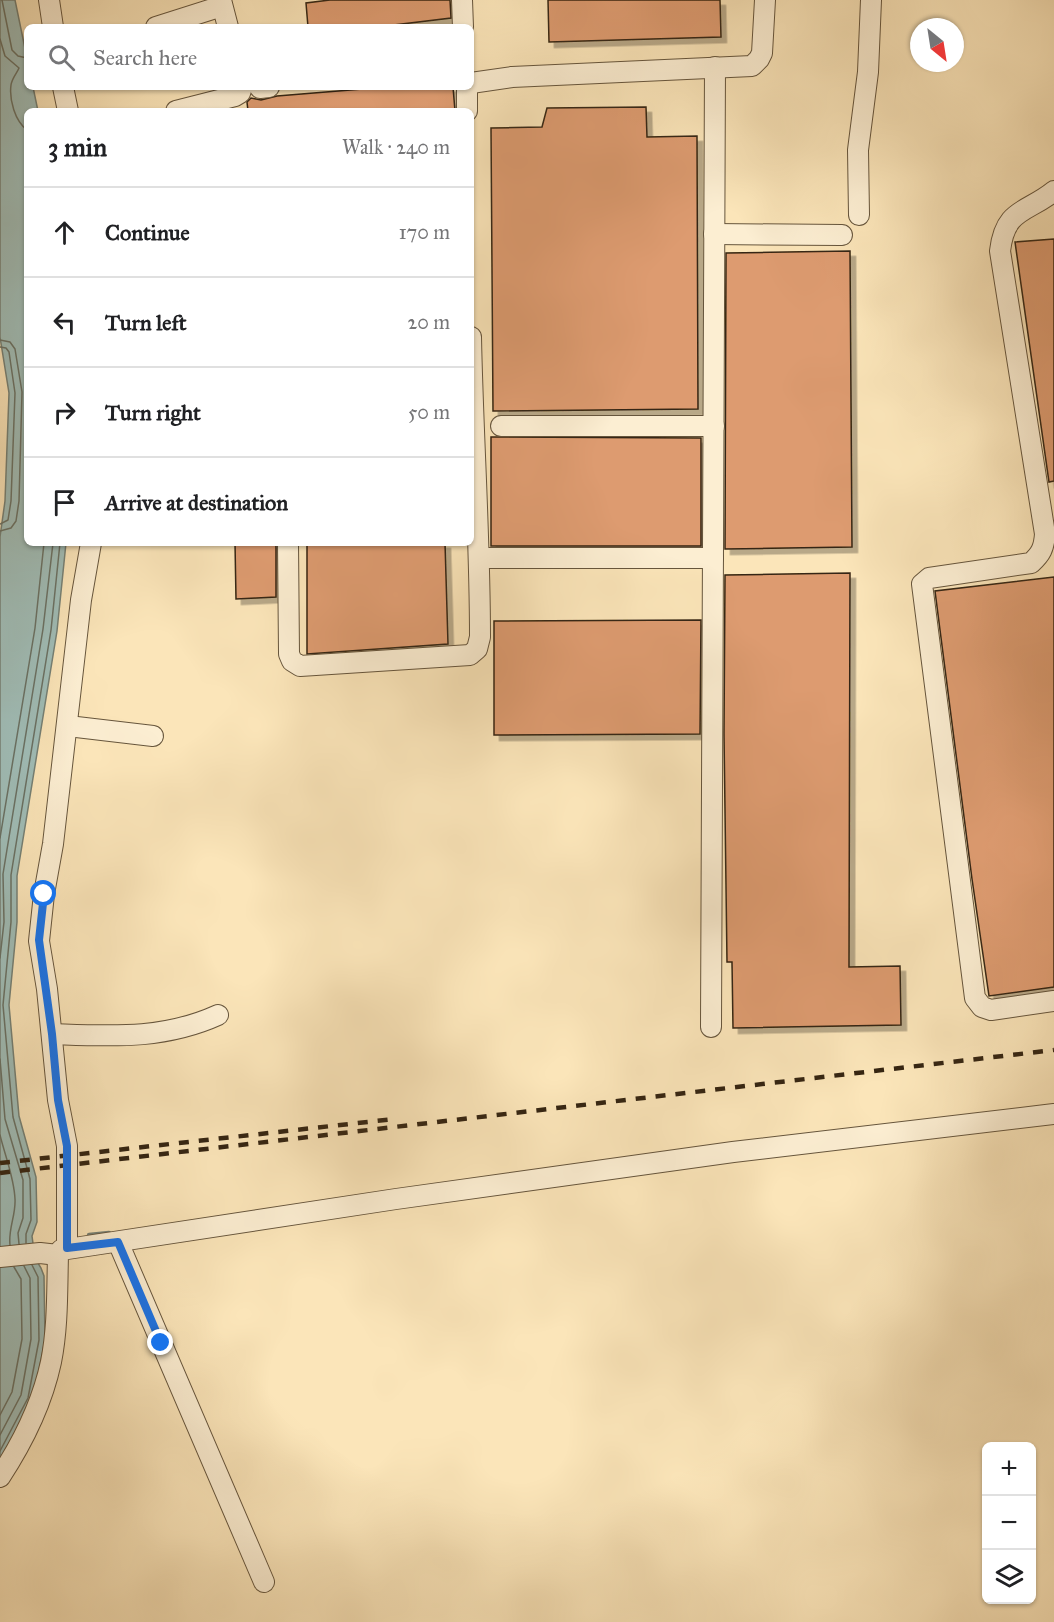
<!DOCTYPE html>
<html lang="en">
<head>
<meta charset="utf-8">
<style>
	body { margin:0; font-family:"IM FELL Great Primer",serif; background:#f6f6f6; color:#202124 }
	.controls { position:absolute; right:18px; bottom:18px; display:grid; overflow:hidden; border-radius:9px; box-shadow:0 2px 4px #0004 }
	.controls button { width:54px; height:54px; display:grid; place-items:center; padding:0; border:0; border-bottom:2px solid #e0e0e0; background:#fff; color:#202124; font:30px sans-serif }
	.compass { position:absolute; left:910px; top:18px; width:54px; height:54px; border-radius:50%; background:#fff; box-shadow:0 2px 4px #0004; rotate:150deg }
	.stop { position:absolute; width:18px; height:18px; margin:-14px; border:4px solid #1a73e8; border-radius:50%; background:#fff }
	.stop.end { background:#1a73e8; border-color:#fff; box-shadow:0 2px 6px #0008 }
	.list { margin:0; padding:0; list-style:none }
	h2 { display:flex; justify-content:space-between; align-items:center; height:78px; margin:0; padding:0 24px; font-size:26px }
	h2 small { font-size:20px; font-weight:400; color:#757577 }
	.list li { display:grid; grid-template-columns:39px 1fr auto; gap:18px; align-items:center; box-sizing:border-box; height:90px; padding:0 24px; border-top:2px solid #e0e0e0 }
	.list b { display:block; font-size:22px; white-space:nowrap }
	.list em { font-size:20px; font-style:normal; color:#757577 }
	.icon { flex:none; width:33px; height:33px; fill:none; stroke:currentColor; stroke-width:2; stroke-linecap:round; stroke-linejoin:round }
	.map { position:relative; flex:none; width:1054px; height:1622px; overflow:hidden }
	.search { position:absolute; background:#fff; box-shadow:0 2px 4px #0004; left:24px; top:24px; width:450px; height:66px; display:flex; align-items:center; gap:15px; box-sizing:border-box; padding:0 21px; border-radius:9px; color:#757577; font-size:22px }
	.panel { position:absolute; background:#fff; box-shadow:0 2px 4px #0004; left:24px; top:108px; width:450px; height:438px; border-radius:9px }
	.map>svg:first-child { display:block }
</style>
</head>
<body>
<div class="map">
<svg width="1054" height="1622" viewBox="0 0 1054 1622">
	<defs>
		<filter id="shadow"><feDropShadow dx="5.5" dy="5.5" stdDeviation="0" flood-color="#0004"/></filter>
	</defs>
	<rect width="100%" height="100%" fill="#fbe5b9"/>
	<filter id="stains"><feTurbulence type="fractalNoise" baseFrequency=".00333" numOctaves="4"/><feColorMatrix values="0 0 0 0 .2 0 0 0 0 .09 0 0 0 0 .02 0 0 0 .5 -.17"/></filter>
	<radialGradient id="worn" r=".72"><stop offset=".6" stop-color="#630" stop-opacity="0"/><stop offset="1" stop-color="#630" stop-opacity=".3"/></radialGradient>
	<path fill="#a0bdb7" stroke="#758075" stroke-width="1.5" d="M 0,0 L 15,0 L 27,58 L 27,87 L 33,87 L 38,111 L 27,111 L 27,543 L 66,543 L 57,631 L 17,876 L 17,922 L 9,1005 L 19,1116 L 36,1177 L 37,1222 L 32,1236 L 35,1258 L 41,1268 L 44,1276 L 45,1340 L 33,1400 L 0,1464 L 0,537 L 5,501 L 9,393 L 0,337 Z"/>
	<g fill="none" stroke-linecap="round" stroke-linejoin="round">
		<g stroke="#6a7164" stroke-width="1.5">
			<path d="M 2,0 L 12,50 L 18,56 L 27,58"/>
			<path d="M 0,39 L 5,56 L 19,68 C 17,73 12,78 11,85 C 9,100 15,121 27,130"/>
			<path d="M 0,340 L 10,342 L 15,349 L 22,392 L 19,501 L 16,521 L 11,528 L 0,531"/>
			<path d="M 0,347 L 6,348 L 9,352 L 15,393 L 11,501 L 8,520 L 0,524"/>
			<path d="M 0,838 L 35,628 L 44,543"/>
			<path d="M 0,958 L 4,922 L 3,874 L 43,629 L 53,543"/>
			<path d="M 0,1059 L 5,1119 L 23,1180 L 23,1218 L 18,1233 L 19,1244"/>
			<path d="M 0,1135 C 5,1156 14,1177 15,1199 C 16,1215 8,1229 10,1245"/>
			<path d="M 26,1243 L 26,1234 L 31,1220 L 30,1179 L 13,1117 L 3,1005 L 11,922 L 11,875 L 51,630 L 60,543"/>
			<path d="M 0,1415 L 12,1392 L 22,1339 L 21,1279 L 14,1267"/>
			<path d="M 0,1435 L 21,1395 L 31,1339 L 30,1278 L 24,1266"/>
			<path d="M 0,1451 L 28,1398 L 39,1340 L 38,1277 L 32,1265"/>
		</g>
		<path stroke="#758075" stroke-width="4.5" d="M 89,1235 L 109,1233"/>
	</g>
	<g fill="#dd9b6f" stroke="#352512" stroke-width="1.5" filter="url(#shadow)">
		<path d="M 330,0 L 450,0 L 451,18 L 377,27 L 308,27 L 306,3 Z"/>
		<path d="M 548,0 L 720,0 L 721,37 L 549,42 Z"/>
		<path d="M 387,87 L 453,87 L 455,111 L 248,111 L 247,102 L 251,98 L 261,100 L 277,96 Z"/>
		<path d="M 646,107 L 647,137 L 697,136 L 698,409 L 493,411 L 491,128 L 542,127 L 547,108 Z"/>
		<path d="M 1054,239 L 1054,481 L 1049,482 L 1015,242 Z"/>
		<path d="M 850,251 L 852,547 L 725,549 L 726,253 Z"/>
		<path d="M 491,437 L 701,438 L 701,546 L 491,546 Z"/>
		<path d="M 235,543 L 276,543 L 276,597 L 236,599 Z"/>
		<path d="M 307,543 L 445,543 L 448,644 L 307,654 Z"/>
		<path d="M 850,573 L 849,967 L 900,966 L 901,1025 L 733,1028 L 732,962 L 727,962 L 724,734 L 725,575 Z"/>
		<path d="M 1054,577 L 1054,987 L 989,996 L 972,879 L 935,591 Z"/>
		<path d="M 701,620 L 700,734 L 494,735 L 494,621 Z"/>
	</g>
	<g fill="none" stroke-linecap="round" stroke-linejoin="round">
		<g stroke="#66553c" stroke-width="22">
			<g id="minor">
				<path d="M 49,0 L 53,27"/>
				<path d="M 221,0 L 228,27"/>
				<path d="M 462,0 L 463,27"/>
				<path d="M 156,27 L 222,6"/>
				<path d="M 471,83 L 512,77 L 752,66 L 759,59 L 762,53 L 765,0"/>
				<path d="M 63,87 L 68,111"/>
				<path d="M 467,87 L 467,111"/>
				<path d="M 260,88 L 269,87"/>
				<path d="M 176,111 L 235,96 L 240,93 L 242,87"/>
				<path d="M 1054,191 C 1027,213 1005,208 1000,251 L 1045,534 C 1044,548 1041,554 1031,563 L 929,578 L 922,584 L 975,998 L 982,1007 L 991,1010 L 1054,1001"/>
				<path d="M 859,215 L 858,150 L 868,72 L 871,0"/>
				<path d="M 714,234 L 842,235"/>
				<path d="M 501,426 L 714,426"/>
				<path d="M 288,543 L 289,654 L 292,661 L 300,666 L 470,655 L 477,649 L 480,637 C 480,536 473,437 471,337"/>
				<path d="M 480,558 L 713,558"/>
				<path d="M 68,726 L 153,736"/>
				<path d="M 711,1027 L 715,67"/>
				<path d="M 52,1034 C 111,1036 163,1040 218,1015"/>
				<path d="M 118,1242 L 264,1582"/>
				<path d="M 67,1248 L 67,1146 L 58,1100 L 47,989 L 39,941 L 44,894 L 53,844 L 81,600 L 91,543"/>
				<path d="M 0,1257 L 40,1253 L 58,1255"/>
				<path d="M 0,1477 C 23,1442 42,1404 51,1362 C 58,1327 57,1291 58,1255 L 61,1250 L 396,1199 L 733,1152 L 1054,1114"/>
			</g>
		</g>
		<use href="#minor" stroke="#fceed2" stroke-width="20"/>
		<g stroke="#352512" stroke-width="4.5" stroke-dasharray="10 10" stroke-linecap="butt">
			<path d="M 0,1163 L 394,1119"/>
			<path d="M 0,1173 L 1054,1050"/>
		</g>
	</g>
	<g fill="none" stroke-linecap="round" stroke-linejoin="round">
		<path stroke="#1a73e8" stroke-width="8" d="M 44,894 L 39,940 L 52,1034 L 58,1100 L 67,1146 L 67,1248 L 118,1242 L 161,1343"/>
	</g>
	<rect width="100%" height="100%" filter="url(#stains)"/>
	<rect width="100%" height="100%" fill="url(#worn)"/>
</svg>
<div class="controls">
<button>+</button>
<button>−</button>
<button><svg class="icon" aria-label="layers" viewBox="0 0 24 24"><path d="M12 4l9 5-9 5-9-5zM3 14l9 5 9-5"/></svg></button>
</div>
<svg class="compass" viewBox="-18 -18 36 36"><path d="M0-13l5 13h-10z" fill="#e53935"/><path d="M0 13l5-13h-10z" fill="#757577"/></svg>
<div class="stop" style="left:44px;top:894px"></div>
<div class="stop end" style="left:161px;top:1343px"></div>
<div class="search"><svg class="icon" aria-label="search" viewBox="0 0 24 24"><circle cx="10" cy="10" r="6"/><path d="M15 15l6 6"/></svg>Search here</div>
<section class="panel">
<h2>3 min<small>Walk · 240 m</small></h2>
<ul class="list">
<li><svg class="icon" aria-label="ahead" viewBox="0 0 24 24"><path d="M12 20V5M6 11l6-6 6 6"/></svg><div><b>Continue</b></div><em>170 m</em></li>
<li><svg class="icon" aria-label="left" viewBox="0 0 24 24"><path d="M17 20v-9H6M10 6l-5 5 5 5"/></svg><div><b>Turn left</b></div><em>20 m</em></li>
<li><svg class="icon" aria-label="right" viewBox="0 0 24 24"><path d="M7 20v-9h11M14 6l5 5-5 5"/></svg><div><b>Turn right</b></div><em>50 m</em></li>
<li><svg class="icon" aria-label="arrive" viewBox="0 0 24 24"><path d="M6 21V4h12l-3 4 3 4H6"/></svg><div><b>Arrive at destination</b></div></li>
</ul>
</section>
</div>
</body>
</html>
